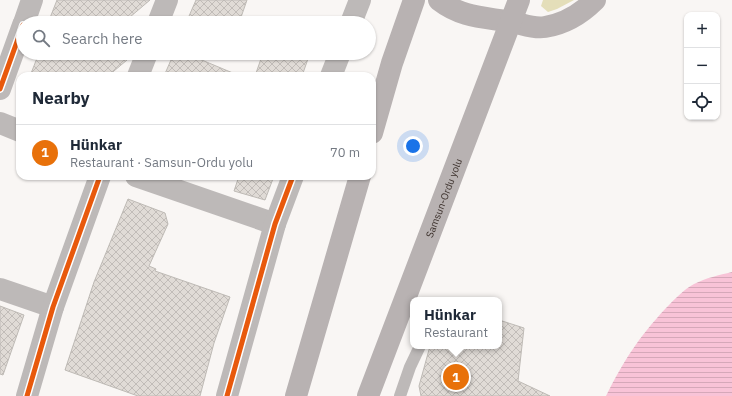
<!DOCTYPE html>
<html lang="en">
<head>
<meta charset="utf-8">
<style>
	body { margin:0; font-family:"IBM Plex Sans",sans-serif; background:#f6f6f7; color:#1f2937 }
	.controls { position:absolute; right:12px; top:12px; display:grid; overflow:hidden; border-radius:8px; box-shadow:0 1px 3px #0004 }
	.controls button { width:36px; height:36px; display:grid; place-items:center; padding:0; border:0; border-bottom:1px solid #e0e1e3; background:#fff; color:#1f2937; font:20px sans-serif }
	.you { position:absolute; left:413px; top:146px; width:14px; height:14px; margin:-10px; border:3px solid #fff; border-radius:50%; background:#1a73e8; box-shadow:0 0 0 6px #1a73e833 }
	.badge { display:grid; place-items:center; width:26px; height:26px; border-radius:50%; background:#7d7571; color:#fff; font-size:13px; font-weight:700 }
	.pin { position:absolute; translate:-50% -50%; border:2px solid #fff; box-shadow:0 1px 4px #0006 }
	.popup { position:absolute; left:410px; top:297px; width:92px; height:52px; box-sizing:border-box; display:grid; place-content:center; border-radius:8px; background:#fff; filter:drop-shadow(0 1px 3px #0005); font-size:13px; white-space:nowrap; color:#747a83 }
	.popup b { font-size:15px; color:#1f2937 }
	.popup::after { content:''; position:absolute; left:50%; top:100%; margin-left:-8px; border:8px solid transparent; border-top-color:#fff }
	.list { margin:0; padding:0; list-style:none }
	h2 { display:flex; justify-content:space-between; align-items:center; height:52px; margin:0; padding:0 16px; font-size:17px }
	h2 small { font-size:13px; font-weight:400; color:#747a83 }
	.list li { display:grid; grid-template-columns:26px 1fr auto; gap:12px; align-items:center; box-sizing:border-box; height:56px; padding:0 16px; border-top:1px solid #e0e1e3 }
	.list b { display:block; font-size:15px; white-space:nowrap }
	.list p { margin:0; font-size:13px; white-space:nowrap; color:#747a83 }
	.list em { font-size:13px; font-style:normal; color:#747a83 }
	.icon { flex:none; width:22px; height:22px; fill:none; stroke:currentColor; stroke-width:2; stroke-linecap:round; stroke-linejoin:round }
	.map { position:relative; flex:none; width:732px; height:396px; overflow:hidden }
	.search { position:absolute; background:#fff; box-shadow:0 1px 3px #0004; left:16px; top:16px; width:360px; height:44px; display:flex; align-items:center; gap:10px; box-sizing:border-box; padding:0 14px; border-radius:22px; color:#747a83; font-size:15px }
	.panel { position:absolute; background:#fff; box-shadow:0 1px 3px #0004; left:16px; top:72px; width:360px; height:108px; border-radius:12px }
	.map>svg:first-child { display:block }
</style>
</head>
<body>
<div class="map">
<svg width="732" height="396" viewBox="0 0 732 396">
	<defs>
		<pattern id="water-rules" width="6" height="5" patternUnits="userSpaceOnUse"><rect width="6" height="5" fill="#f8c3d7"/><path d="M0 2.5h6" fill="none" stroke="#d5a8b9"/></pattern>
		<pattern id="building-cross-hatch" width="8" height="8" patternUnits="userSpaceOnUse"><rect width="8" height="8" fill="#e0dbd6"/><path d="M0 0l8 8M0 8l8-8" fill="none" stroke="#c1bcb8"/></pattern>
	</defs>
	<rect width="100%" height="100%" fill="#f9f6f4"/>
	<path fill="#e4deb9" d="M 543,0 L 574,0 L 557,9 L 548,12 L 541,6 Z"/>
	<path fill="url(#water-rules)" d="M 732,272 L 732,396 L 606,396 C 624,360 639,337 666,308 C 674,300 684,289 694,284 C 706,278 719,275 732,272 Z"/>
	<g fill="url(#building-cross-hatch)" stroke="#bebab5">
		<path d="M 57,0 L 150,0 L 123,23 L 48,23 Z"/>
		<path d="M 196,0 L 247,0 L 239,23 L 186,23 Z"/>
		<path d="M 39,53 L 123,53 L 121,57 L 127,60 L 108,76 L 30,76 Z"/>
		<path d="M 174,53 L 185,53 L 240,76 L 164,76 Z"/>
		<path d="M 263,53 L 310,53 L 302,76 L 255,76 Z"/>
		<path d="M 239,176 L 274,176 L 265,200 L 234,191 Z"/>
		<path d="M 128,199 L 165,213 L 168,224 L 149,266 L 156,269 L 155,271 L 230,297 L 214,343 L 200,396 L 138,396 L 65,370 L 94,282 Z"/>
		<path d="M 0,306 L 24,315 L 3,375 L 0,374 Z"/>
		<path d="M 499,320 L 524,328 L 518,381 L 550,396 L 421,396 L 419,386 L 430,346 L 499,346 Z"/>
	</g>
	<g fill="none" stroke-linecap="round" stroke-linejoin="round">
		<path stroke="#bdb9b8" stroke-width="12" d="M 400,396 L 410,367 L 420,346"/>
		<g stroke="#bdb9b8" stroke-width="22">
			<path d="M 24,23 L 32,0"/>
			<path d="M 158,23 L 167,0"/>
			<path d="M 351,23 L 360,0"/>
			<path d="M 138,76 L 147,53"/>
			<path d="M 331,76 L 340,53"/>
			<path d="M 0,89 L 23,25"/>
			<path d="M 0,123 L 20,131"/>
			<path d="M 136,176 L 275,224"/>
			<path d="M 0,289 L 53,307"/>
			<path d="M 27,396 L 53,307 L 100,176"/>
			<path d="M 227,396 L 275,224 L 293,176"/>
		</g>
		<g stroke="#b8b2b2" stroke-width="22">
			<path d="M 439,0 C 462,18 485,17 512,22 C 523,24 533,29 545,27 C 564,24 581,14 595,0"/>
			<path d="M 372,133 L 392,63 L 414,0"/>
			<path d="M 296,396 L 360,176"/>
			<path id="s1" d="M 368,396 L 519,0"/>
		</g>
		<g stroke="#fff" stroke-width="8">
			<g id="cycleway">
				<path d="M 0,89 L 23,25"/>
				<path d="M 27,396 L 53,307 L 100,176"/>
				<path d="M 227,396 L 275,224 L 293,176"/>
			</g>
		</g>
		<use href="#cycleway" stroke="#e8590c" stroke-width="5"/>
	</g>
	<g text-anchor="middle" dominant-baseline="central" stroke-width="3" stroke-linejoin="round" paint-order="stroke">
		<g font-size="10" fill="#3a2f2a" stroke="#fff">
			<text stroke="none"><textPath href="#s1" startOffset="212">Samsun-Ordu yolu</textPath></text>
		</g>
	</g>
</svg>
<div class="controls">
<button>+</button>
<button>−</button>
<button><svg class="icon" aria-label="locate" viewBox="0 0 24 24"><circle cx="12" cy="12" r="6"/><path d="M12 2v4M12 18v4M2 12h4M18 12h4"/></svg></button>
</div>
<div class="you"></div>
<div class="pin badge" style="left:456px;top:377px;background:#e8710a">1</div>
<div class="popup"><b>Hünkar</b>Restaurant</div>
<div class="search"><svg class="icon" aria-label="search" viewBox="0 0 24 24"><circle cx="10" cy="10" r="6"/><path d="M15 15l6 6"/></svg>Search here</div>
<section class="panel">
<h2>Nearby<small></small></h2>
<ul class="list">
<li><span class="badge" style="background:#e8710a">1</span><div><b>Hünkar</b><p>Restaurant · Samsun-Ordu yolu</p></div><em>70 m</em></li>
</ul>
</section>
</div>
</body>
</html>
